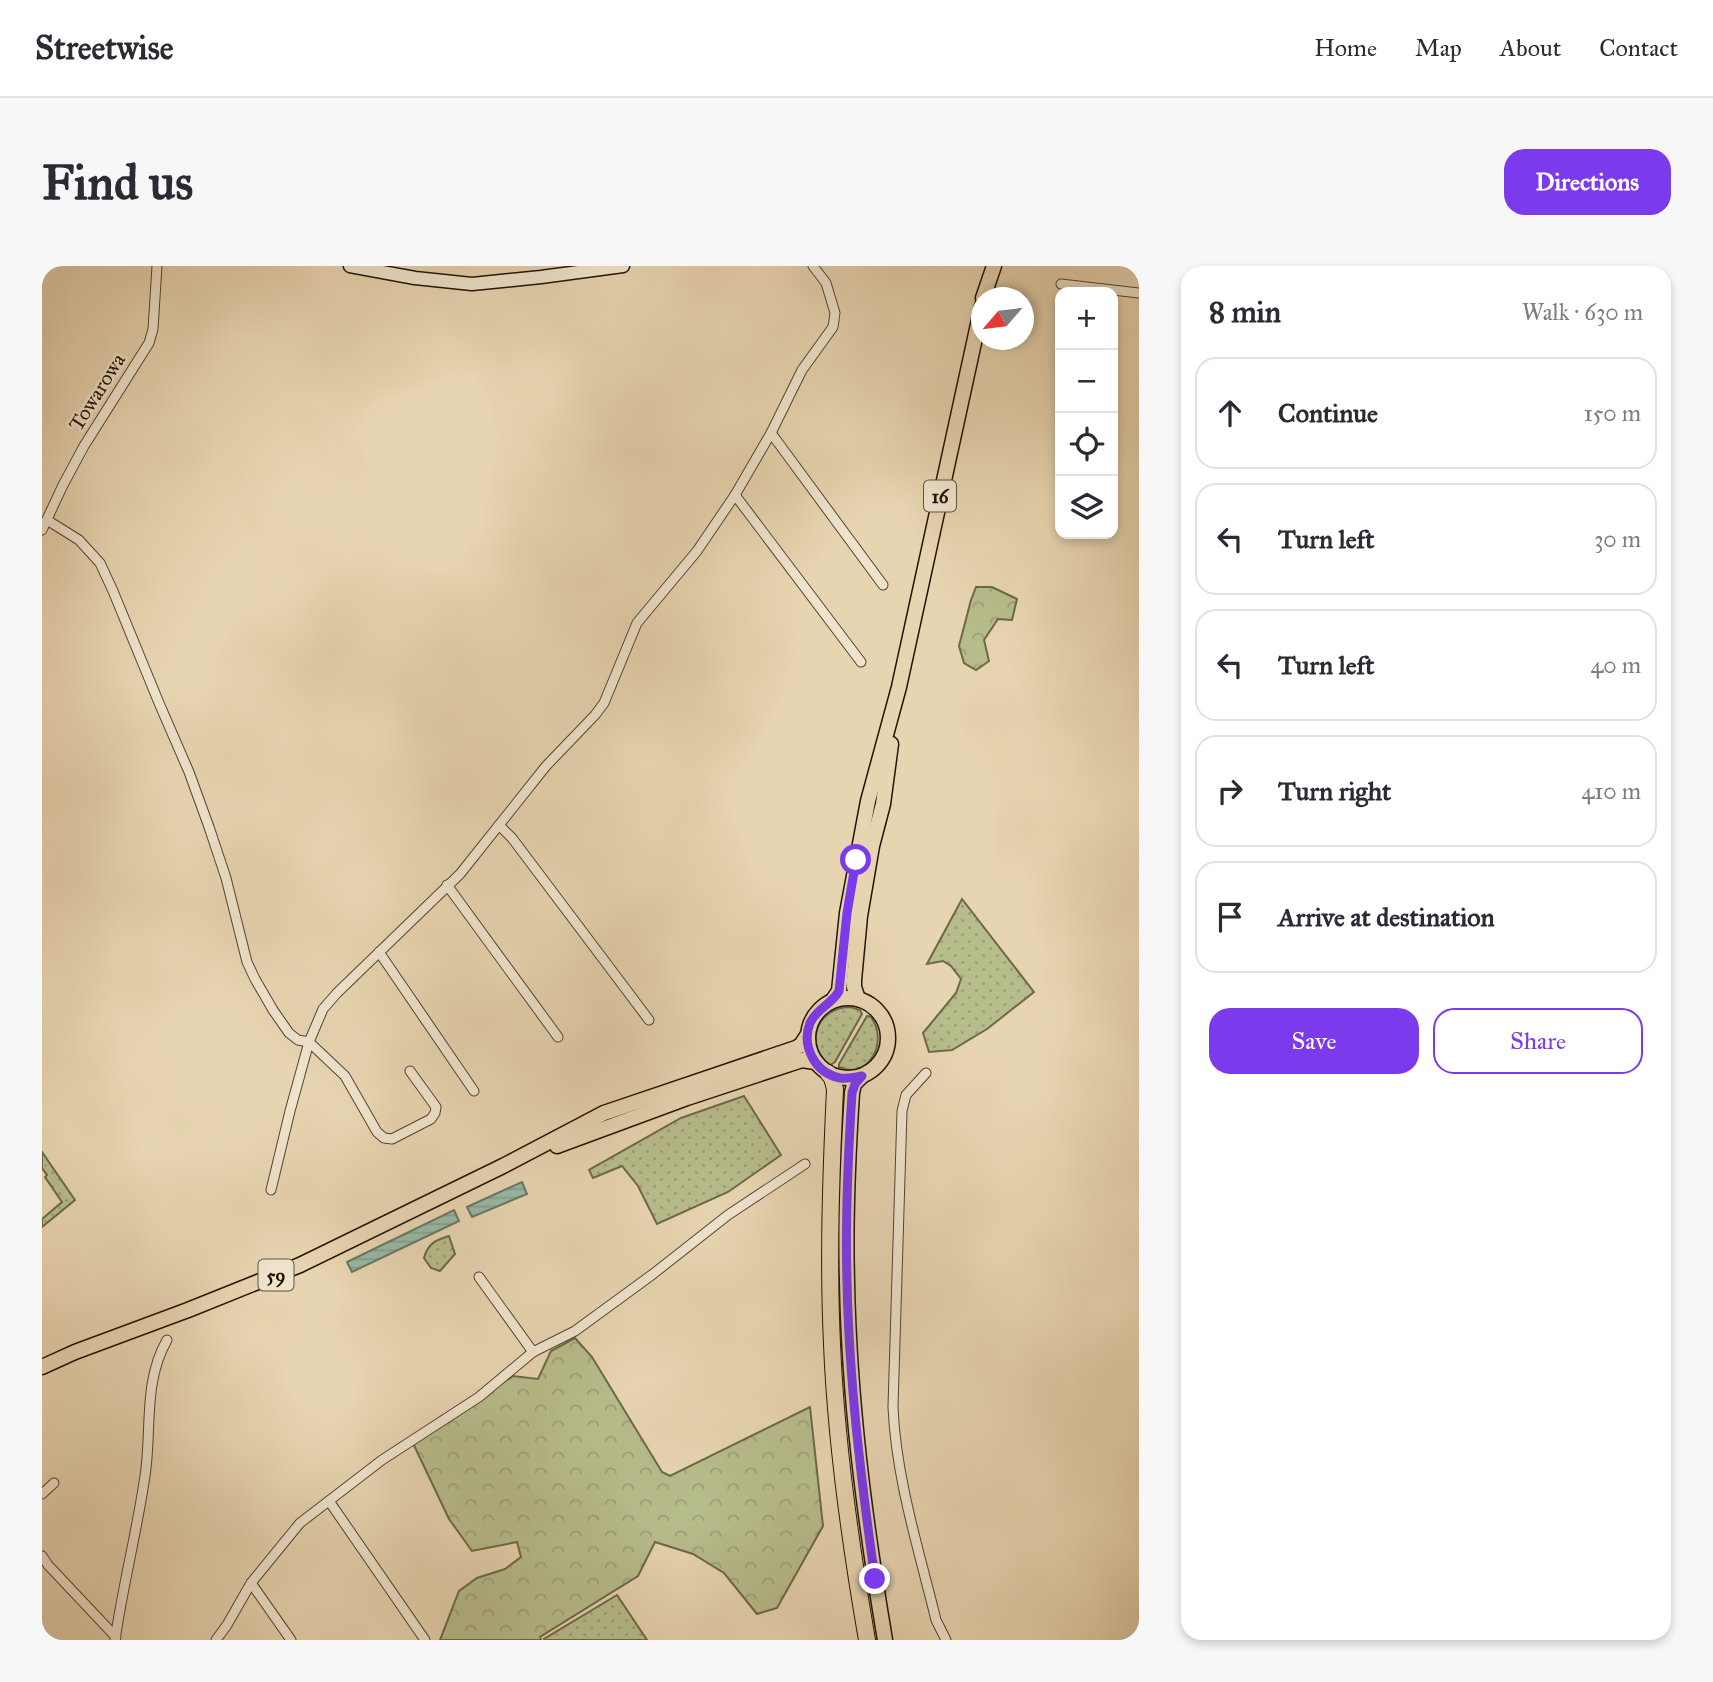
<!DOCTYPE html>
<html lang="en">
<head>
<meta charset="utf-8">
<style>
	body { margin:0; font-family:"IM FELL Great Primer",serif; background:#f7f7f7; color:#2b2b33 }
	.controls { position:absolute; right:21px; top:21px; display:grid; overflow:hidden; border-radius:14px; box-shadow:0 4px 10px #0003 }
	.controls button { width:63px; height:63px; display:grid; place-items:center; padding:0; border:0; border-bottom:2px solid #e1e1e2; background:#fff; color:#2b2b33; font:35px sans-serif }
	.compass { position:absolute; left:929px; top:21px; width:63px; height:63px; border-radius:50%; background:#fff; box-shadow:0 4px 10px #0003; rotate:242deg }
	.stop { position:absolute; width:21px; height:21px; margin:-16px; border:5px solid #7c3aed; border-radius:50%; background:#fff }
	.stop.end { background:#7c3aed; border-color:#fff; box-shadow:0 2px 7px #0008 }
	.list { margin:0; padding:0; list-style:none }
	h2 { display:flex; justify-content:space-between; align-items:center; height:91px; margin:0; padding:0 28px; font-size:30px }
	h2 small { font-size:23px; font-weight:400; color:#7c7c81 }
	.list li { display:grid; grid-template-columns:46px 1fr auto; gap:21px; align-items:center; box-sizing:border-box; height:112px; margin:0 14px 14px; padding:0 14px; border:2px solid #e1e1e2; border-radius:21px }
	.list b { display:block; font-size:26px; white-space:nowrap }
	.list em { font-size:23px; font-style:normal; color:#7c7c81 }
	.actions { display:flex; gap:14px; padding:21px 28px }
	.actions a { flex:1; padding:16px 0; border:2px solid #7c3aed; border-radius:21px; text-align:center; font-size:24px; color:#7c3aed }
	.actions .main { background:#7c3aed; color:#fff }
	.icon { flex:none; width:38px; height:38px; fill:none; stroke:currentColor; stroke-width:2; stroke-linecap:round; stroke-linejoin:round }
	.map { position:relative; flex:none; width:1097px; height:1374px; overflow:hidden; border-radius:21px }
	header { display:flex; align-items:center; gap:42px; box-sizing:border-box; height:98px; padding:0 35px; background:#fff; border-bottom:2px solid #e1e1e2 }
	header strong { font-size:33px }
	nav { display:flex; gap:38px; margin-inline-start:auto; font-size:24px }
	.intro { display:flex; align-items:center; justify-content:space-between; box-sizing:border-box; height:168px; padding:0 42px }
	h1 { margin:0; font-size:49px }
	.button { padding:18px 32px; border-radius:21px; background:#7c3aed; color:#fff; font-size:24px; font-weight:700 }
	main { display:flex; gap:42px; padding:0 42px }
	aside { flex:1; background:#fff; border-radius:21px; box-shadow:0 4px 10px #0003 }
	.map>svg:first-child { display:block }
</style>
</head>
<body>
<header>
<strong>Streetwise</strong>
<nav><a>Home</a><a>Map</a><a>About</a><a>Contact</a></nav>
</header>
<div class="intro"><h1>Find us</h1><a class="button">Directions</a></div>
<main>
<div class="map">
<svg width="1097" height="1374" viewBox="0 0 1097 1374">
	<defs>
		<pattern id="grass-dots" width="8" height="8" patternUnits="userSpaceOnUse" patternTransform="scale(1.75)"><rect width="8" height="8" fill="#b7bc8b"/><path d="M2 2h.1M6 6h.1" fill="none" stroke="#9da176" stroke-width="1.8" stroke-linecap="round"/></pattern>
		<pattern id="forest-crowns" width="20" height="18" patternUnits="userSpaceOnUse" patternTransform="scale(1.75)"><rect width="20" height="18" fill="#b7bc8b"/><path d="M2 6a3 3 0 1 1 6 0M12 15a3 3 0 1 1 6 0" fill="none" stroke="#9da176"/></pattern>
		<pattern id="water-rules" width="6" height="5" patternUnits="userSpaceOnUse" patternTransform="scale(1.75)"><rect width="6" height="5" fill="#98b9a6"/><path d="M0 2.5h6" fill="none" stroke="#839e8d"/></pattern>
	</defs>
	<rect width="100%" height="100%" fill="#e7d4b0"/>
	<filter id="stains"><feTurbulence type="fractalNoise" baseFrequency=".00286" numOctaves="4"/><feColorMatrix values="0 0 0 0 .2 0 0 0 0 .09 0 0 0 0 .02 0 0 0 .5 -.17"/></filter>
	<radialGradient id="worn" r=".72"><stop offset=".6" stop-color="#630" stop-opacity="0"/><stop offset="1" stop-color="#630" stop-opacity=".3"/></radialGradient>
	<g fill="url(#grass-dots)" stroke="#6c6848" stroke-width="2">
		<path d="M 920,633 L 992,726 L 945,763 L 910,784 L 887,786 L 881,767 L 914,727 L 919,713 L 909,700 L 901,695 L 885,698 Z"/>
		<path d="M 808,741 L 818,744 L 820,748 L 793,796 L 788,799 C 761,779 775,741 808,741 Z"/>
		<path d="M 825,750 L 829,751 C 848,778 824,815 797,801 L 797,798 Z"/>
		<path d="M 702,830 L 739,889 L 686,926 L 615,958 L 596,920 L 580,900 L 551,912 L 547,904 L 639,852 Z"/>
		<path d="M 0,886 L 33,934 L 0,961 L 0,953 L 20,936 L 3,911 L 5,909 L 0,902 Z"/>
		<path d="M 407,970 L 413,988 L 398,1005 L 389,1002 L 382,992 C 386,977 394,974 407,970 Z"/>
		<path d="M 575,1329 L 605,1374 L 503,1374 L 502,1373 Z"/>
	</g>
	<g fill="url(#forest-crowns)" stroke="#6c6848" stroke-width="2">
		<path d="M 934,321 L 950,321 L 975,333 L 970,354 L 956,353 L 942,374 L 947,395 L 934,404 L 922,397 L 917,380 L 929,334 Z"/>
		<path d="M 533,1072 L 550,1091 L 620,1206 L 628,1210 L 768,1141 L 781,1260 L 735,1342 L 715,1348 L 682,1307 L 651,1288 L 613,1276 L 596,1310 L 498,1371 L 499,1374 L 398,1374 L 417,1325 L 435,1312 L 463,1303 L 479,1291 L 475,1276 L 430,1285 L 407,1253 L 370,1175 L 471,1110 L 496,1113 L 509,1085 Z"/>
	</g>
	<g fill="url(#water-rules)" stroke="#687766" stroke-width="2">
		<path d="M 480,916 L 485,928 L 430,951 L 425,941 Z"/>
		<path d="M 412,944 L 417,955 L 310,1006 L 305,996 Z"/>
	</g>
	<g fill="none" stroke-linecap="round" stroke-linejoin="round">
		<g stroke="#524430" stroke-width="11">
			<g id="street">
				<path d="M 1019,18 L 1097,27"/>
				<path d="M 729,167 L 841,319"/>
				<path d="M 693,229 L 819,396"/>
				<path d="M 5,254 L 37,274 L 58,297 L 71,325 L 117,437 L 147,506 L 167,561 L 184,612 L 205,696 L 213,713 L 231,744 L 247,767 L 256,774 L 267,776 L 303,810 L 335,866 L 342,872 L 350,873 L 389,853 L 393,847 L 394,841 L 368,805"/>
				<path d="M 0,264 L 21,219 L 42,180 L 107,77 L 111,63 L 115,0"/>
				<path d="M 457,559 L 470,572 L 607,754"/>
				<path d="M 405,619 L 516,771"/>
				<path d="M 337,686 L 432,825"/>
				<path d="M 884,807 L 864,829 L 860,845 L 851,1141 C 854,1213 877,1284 894,1354 L 904,1374"/>
				<path d="M 229,924 L 248,845 L 267,776 L 281,743 L 295,727 L 418,608 L 504,500 L 553,449 L 562,437 L 595,357 L 655,285 L 693,229 L 729,167 L 760,104 L 791,61 L 793,47 L 784,17 L 771,0"/>
				<path d="M 437,1011 L 491,1086"/>
				<path d="M 0,1228 L 12,1217"/>
				<path d="M 287,1235 L 383,1374"/>
				<path d="M 0,1290 L 6,1299 L 74,1371"/>
				<path d="M 209,1317 L 249,1374"/>
				<path d="M 73,1374 C 81,1319 95,1265 103,1210 C 110,1164 101,1116 125,1074"/>
				<path d="M 174,1374 L 185,1359 L 209,1317 L 258,1257 L 340,1194 L 437,1131 L 491,1086 L 533,1065 L 611,1008 L 686,949 L 763,898"/>
			</g>
		</g>
		<g stroke="#211405" stroke-width="15">
			<path id="secondary" d="M 308,0 L 373,12 L 430,18 L 499,11 L 581,0"/>
		</g>
		<g stroke="#211405" stroke-width="17">
			<g id="primary">
				<path d="M 941,32 L 952,0"/>
				<circle cx="806" cy="772" r="40"/>
				<path d="M 816,733 L 812,721 L 812,714 L 818,650 L 830,580 L 841,538 L 849,478"/>
				<path d="M 791,734 L 797,725 L 805,647 L 826,535 L 857,421 L 940,40"/>
				<path d="M 820,810 L 812,818 L 810,827 C 806,890 803,952 805,1014 C 807,1135 823,1255 843,1374"/>
				<path d="M 515,880 L 645,832 L 760,794 L 773,796"/>
				<path d="M 0,1101 L 33,1086 L 146,1044 L 258,999 L 461,900 L 562,847 L 754,782 L 759,779 L 765,770"/>
			</g>
		</g>
		<g stroke="#211405" stroke-width="18">
			<path id="highway" d="M 786,807 L 790,812 L 793,823 C 789,908 786,993 790,1078 C 794,1178 808,1276 825,1374"/>
		</g>
		<use href="#street" stroke="#efe3cc" stroke-width="9"/>
		<use href="#secondary" stroke="#efe3cc" stroke-width="12"/>
		<use href="#primary" stroke="#e7d4b0" stroke-width="14"/>
		<use href="#highway" stroke="#e7d4b0" stroke-width="16"/>
	</g>
	<g fill="none" stroke-linecap="round" stroke-linejoin="round">
		<path stroke="#7c3aed" stroke-width="9" d="M 814,594 L 805,647 L 797,725 C 790,738 775,742 768,757 C 759,780 773,807 798,812 C 806,813 813,811 820,810 L 813,818 L 810,827 C 806,890 803,952 805,1015 C 807,1114 819,1214 833,1313"/>
	</g>
	<g text-anchor="middle" dominant-baseline="central" stroke-width="5" stroke-linejoin="round" paint-order="stroke">
		<g fill="#efe3cc" stroke="#5f5241" stroke-width="2">
			<rect x="882" y="214.5" width="32" height="31" rx="5"/>
			<rect x="216.5" y="993.5" width="35" height="31" rx="5"/>
		</g>
		<g font-size="19" font-weight="bold" fill="#211405">
			<text x="898" y="230">16</text>
			<text x="234" y="1009">59</text>
		</g>
		<g font-size="21" fill="#211405" stroke="#efe3cc">
			<text transform="translate(55 126) rotate(-58)">Towarowa</text>
		</g>
	</g>
	<rect width="100%" height="100%" filter="url(#stains)"/>
	<rect width="100%" height="100%" fill="url(#worn)"/>
</svg>
<div class="controls">
<button>+</button>
<button>−</button>
<button><svg class="icon" aria-label="locate" viewBox="0 0 24 24"><circle cx="12" cy="12" r="6"/><path d="M12 2v4M12 18v4M2 12h4M18 12h4"/></svg></button>
<button><svg class="icon" aria-label="layers" viewBox="0 0 24 24"><path d="M12 4l9 5-9 5-9-5zM3 14l9 5 9-5"/></svg></button>
</div>
<svg class="compass" viewBox="-18 -18 36 36"><path d="M0-13l5 13h-10z" fill="#e53935"/><path d="M0 13l5-13h-10z" fill="#7c7c81"/></svg>
<div class="stop" style="left:814px;top:594px"></div>
<div class="stop end" style="left:833px;top:1313px"></div>
</div>
<aside>
<h2>8 min<small>Walk · 630 m</small></h2>
<ul class="list">
<li><svg class="icon" aria-label="ahead" viewBox="0 0 24 24"><path d="M12 20V5M6 11l6-6 6 6"/></svg><div><b>Continue</b></div><em>150 m</em></li>
<li><svg class="icon" aria-label="left" viewBox="0 0 24 24"><path d="M17 20v-9H6M10 6l-5 5 5 5"/></svg><div><b>Turn left</b></div><em>30 m</em></li>
<li><svg class="icon" aria-label="left" viewBox="0 0 24 24"><path d="M17 20v-9H6M10 6l-5 5 5 5"/></svg><div><b>Turn left</b></div><em>40 m</em></li>
<li><svg class="icon" aria-label="right" viewBox="0 0 24 24"><path d="M7 20v-9h11M14 6l5 5-5 5"/></svg><div><b>Turn right</b></div><em>410 m</em></li>
<li><svg class="icon" aria-label="arrive" viewBox="0 0 24 24"><path d="M6 21V4h12l-3 4 3 4H6"/></svg><div><b>Arrive at destination</b></div></li>
</ul>
<div class="actions"><a class="main">Save</a><a>Share</a></div>
</aside>
</main>
</body>
</html>
